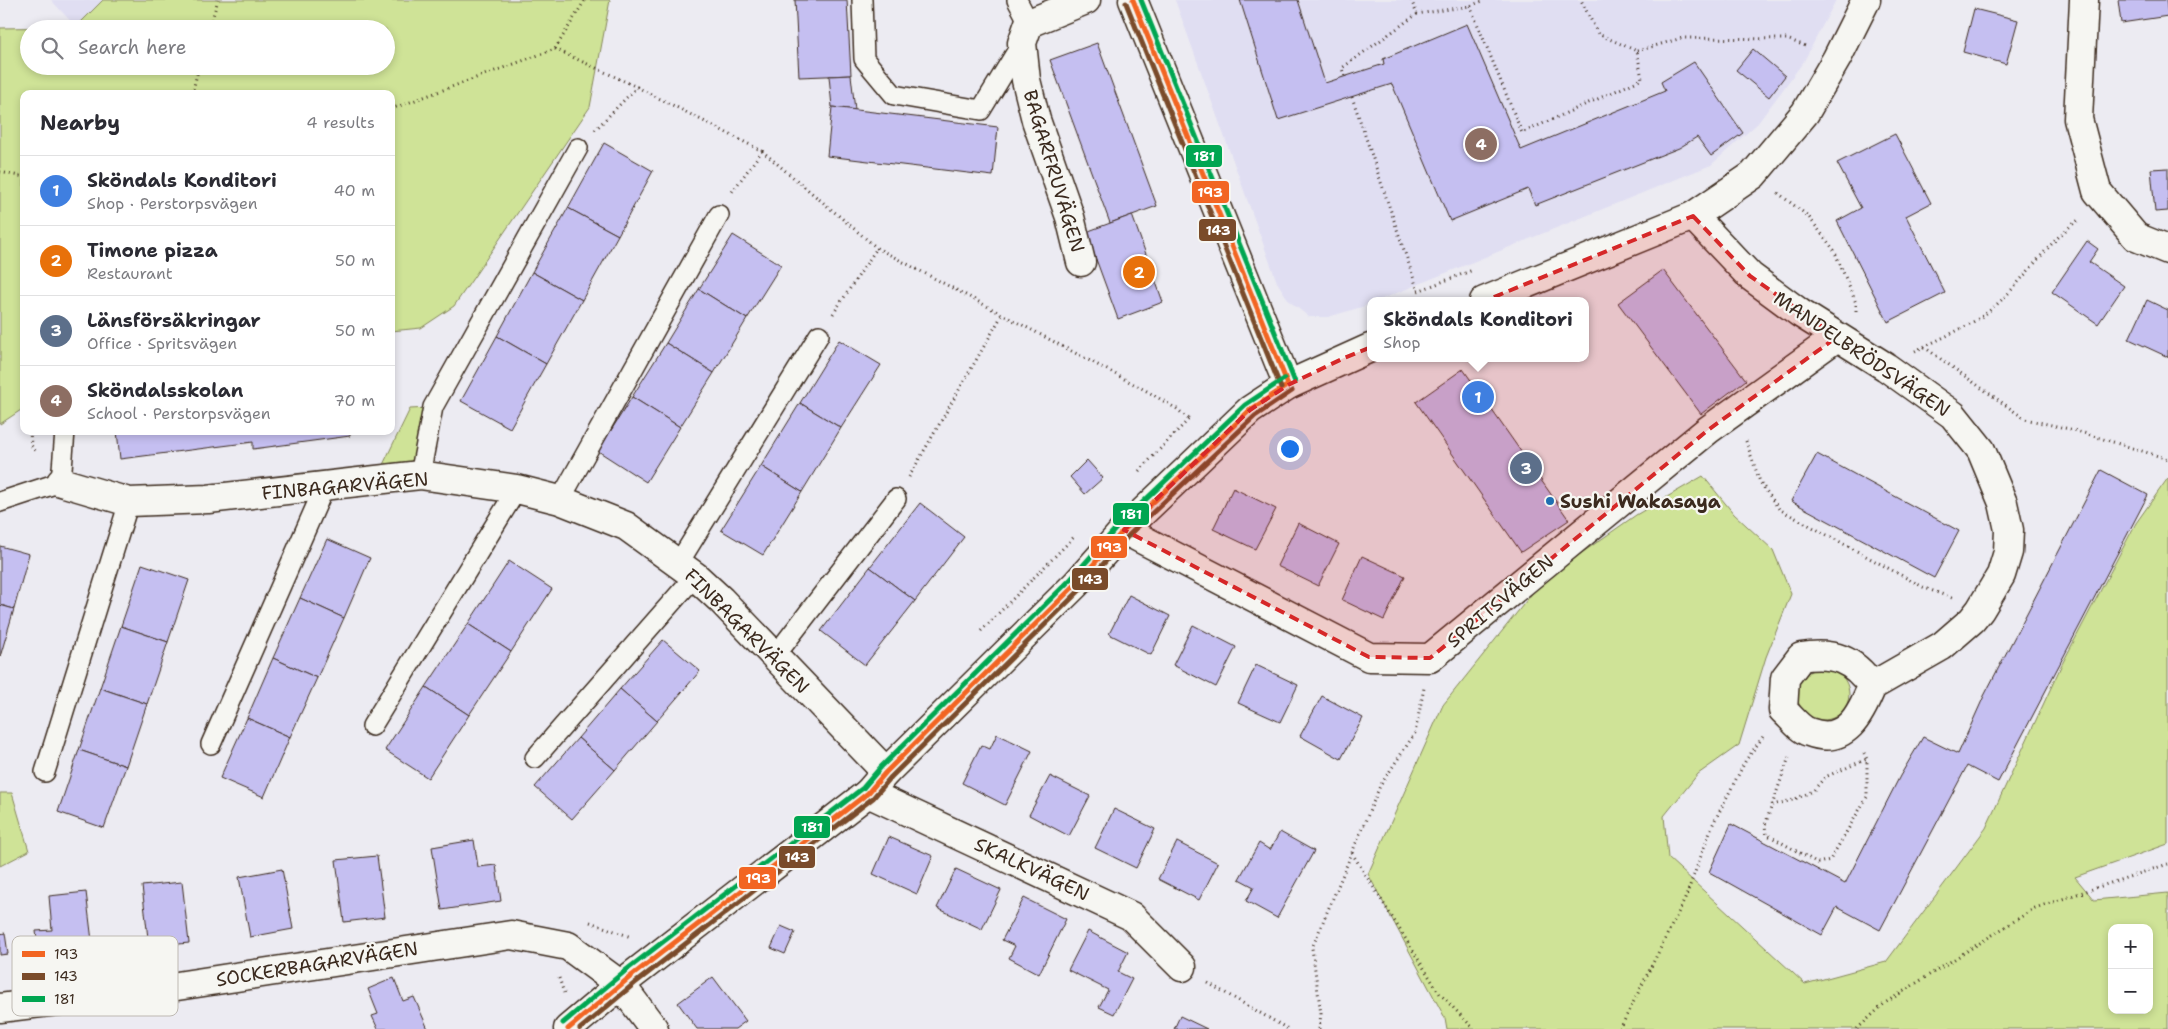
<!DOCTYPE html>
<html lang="en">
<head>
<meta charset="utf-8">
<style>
	body { margin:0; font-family:"Shantell Sans",sans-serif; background:#f7f7f7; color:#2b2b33 }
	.controls { position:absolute; right:15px; bottom:15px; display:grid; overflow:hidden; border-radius:10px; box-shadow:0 2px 8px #0003 }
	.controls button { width:45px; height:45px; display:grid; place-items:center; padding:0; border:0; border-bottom:1px solid #e1e1e2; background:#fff; color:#2b2b33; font:25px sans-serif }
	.you { position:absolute; left:1289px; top:448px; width:18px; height:18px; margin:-12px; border:4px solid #fff; border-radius:50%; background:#1a73e8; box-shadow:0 0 0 8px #1a73e833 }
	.badge { display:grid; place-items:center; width:32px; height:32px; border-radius:50%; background:#0b8043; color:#fff; font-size:16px; font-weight:700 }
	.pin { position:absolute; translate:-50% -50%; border:2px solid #fff; box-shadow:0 1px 5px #0006 }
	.popup { position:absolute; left:1367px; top:297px; width:222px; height:65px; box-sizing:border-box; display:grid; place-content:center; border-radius:10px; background:#fff; filter:drop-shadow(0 1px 4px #0005); font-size:16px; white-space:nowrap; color:#7c7c81 }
	.popup b { font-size:19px; color:#2b2b33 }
	.popup::after { content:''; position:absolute; left:50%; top:100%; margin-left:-10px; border:10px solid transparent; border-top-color:#fff }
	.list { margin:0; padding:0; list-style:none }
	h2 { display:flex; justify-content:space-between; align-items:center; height:65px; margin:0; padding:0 20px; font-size:21px }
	h2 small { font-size:16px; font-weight:400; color:#7c7c81 }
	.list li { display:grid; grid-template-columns:32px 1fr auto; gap:15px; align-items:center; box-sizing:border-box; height:70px; padding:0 20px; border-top:1px solid #e1e1e2 }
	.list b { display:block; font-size:19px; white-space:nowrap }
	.list p { margin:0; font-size:16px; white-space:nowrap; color:#7c7c81 }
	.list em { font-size:16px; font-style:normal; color:#7c7c81 }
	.icon { flex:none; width:28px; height:28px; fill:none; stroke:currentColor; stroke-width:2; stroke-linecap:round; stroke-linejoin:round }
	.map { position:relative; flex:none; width:2168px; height:1029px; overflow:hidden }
	.search { position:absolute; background:#fff; box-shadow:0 2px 8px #0003; left:20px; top:20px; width:375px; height:55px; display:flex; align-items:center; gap:12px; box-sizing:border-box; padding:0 18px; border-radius:28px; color:#7c7c81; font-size:19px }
	.panel { position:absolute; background:#fff; box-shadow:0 2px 8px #0003; left:20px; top:90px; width:375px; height:345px; border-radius:10px }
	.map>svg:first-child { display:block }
</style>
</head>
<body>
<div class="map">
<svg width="2168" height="1029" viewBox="0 0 2168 1029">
	<rect width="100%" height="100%" fill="#ecebf2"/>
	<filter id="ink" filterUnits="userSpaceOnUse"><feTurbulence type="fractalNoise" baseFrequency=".02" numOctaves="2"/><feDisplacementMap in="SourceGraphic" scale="10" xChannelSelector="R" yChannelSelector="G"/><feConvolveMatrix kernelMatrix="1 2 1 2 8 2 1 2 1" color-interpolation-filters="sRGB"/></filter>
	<g filter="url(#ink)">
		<g fill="#e0def2">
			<path d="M 51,0 L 103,0 L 76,27 Z"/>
			<path d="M 1175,0 L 1836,0 L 1804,61 L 1758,123 L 1711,165 L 1377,301 L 1370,301 L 1370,303 L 1365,306 L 1328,317 L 1309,317 L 1289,301 L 1277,282 Z"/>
		</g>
		<g fill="#cfe397" stroke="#85865a" fill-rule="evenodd">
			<path d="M 103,0 L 610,0 L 590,107 L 454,306 L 421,328 L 391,331 L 391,94 L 24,94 L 24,408 L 0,424 L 0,28 L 76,27 ZM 29,29 L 386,29 L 386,66 L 29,66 Z"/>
			<path d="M 429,408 L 417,468 L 378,475 L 410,409 Z"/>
			<path d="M 1703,476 L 1734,514 L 1773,550 L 1791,594 L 1766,657 L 1739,745 L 1698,774 L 1664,816 L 1668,858 L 1805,984 L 1886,962 L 1986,828 L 2062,664 L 2136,523 L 2168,478 L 2168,844 L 2075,877 L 2094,900 L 2168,893 L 2168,1029 L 1447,1029 L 1445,1018 L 1368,874 L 1443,705 L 1543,580 L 1636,515 ZM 2112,928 L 2149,928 L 2149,1010 L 2112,1010 Z"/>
			<circle cx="1823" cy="694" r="26"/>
			<path d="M 0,793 L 12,793 L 29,851 L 0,866 Z"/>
		</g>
		<g fill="#c5bff1" stroke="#3b2a1e">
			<path d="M 795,0 L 847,0 L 851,75 L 799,77 Z"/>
			<path d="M 1240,0 L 1298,0 L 1325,83 L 1384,64 L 1383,59 L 1467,24 L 1521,150 L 1665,91 L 1661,82 L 1694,62 L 1743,133 L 1711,156 L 1697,137 L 1679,148 L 1535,205 L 1528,189 L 1450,221 L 1392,84 L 1278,120 Z"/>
			<path d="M 2118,0 L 2166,0 L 2168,16 L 2121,23 Z"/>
			<path d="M 1974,9 L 2018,20 L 2006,64 L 1963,52 Z"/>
			<path d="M 1097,43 L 1157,206 L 1110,223 L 1050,60 Z"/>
			<path d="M 1753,49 L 1785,76 L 1769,97 L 1736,70 Z"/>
			<path d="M 851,75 L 855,110 L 832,107 L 829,76 Z"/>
			<path d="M 832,107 L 998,127 L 993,176 L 827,156 Z"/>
			<path d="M 1895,134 L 1931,203 L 1906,216 L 1945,293 L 1888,322 L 1837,221 L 1861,208 L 1837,163 Z"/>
			<path d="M 604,143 L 653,171 L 618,235 L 568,208 Z"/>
			<path d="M 2168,168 L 2168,211 L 2155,212 L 2151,169 Z"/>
			<path d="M 568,208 L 618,235 L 582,300 L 532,272 Z"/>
			<path d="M 1132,215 L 1163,302 L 1118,319 L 1086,232 Z"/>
			<path d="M 733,235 L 781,265 L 747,319 L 699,289 Z"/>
			<path d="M 2087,241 L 2098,249 L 2089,262 L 2124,286 L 2098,324 L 2052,292 Z"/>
			<path d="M 1663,270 L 1746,380 L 1701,414 L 1618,303 Z"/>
			<path d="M 532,272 L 582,300 L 546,364 L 497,336 Z"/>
			<path d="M 699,289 L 747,319 L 714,373 L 666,343 Z"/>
			<path d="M 2147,300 L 2168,310 L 2168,357 L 2129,339 Z"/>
			<path d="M 497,336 L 546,364 L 510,428 L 461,401 Z"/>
			<path d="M 839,340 L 881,365 L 841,428 L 800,403 Z"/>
			<path d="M 666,343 L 714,373 L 680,427 L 632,397 Z"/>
			<path d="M 1463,369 L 1569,520 L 1521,552 L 1416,402 Z"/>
			<path d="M 632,397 L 680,427 L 646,482 L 598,451 Z"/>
			<path d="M 800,403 L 841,428 L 802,492 L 761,466 Z"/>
			<path d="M 117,431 L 350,431 L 350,436 L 253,449 L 253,442 L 120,459 Z"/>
			<path d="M 1817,454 L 1959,531 L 1934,578 L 1791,501 Z"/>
			<path d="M 1087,460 L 1103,478 L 1085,494 L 1070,477 Z"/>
			<path d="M 761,466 L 802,492 L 763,555 L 721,530 Z"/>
			<path d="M 2101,470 L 2148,495 L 1998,782 L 1967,766 L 1880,930 L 1837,907 L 1822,935 L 1709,872 L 1731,824 L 1845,884 L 1900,776 L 1923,737 L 1958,754 L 1984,696 Z"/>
			<path d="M 1233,488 L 1276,509 L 1255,549 L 1213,529 Z"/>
			<path d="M 920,503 L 964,537 L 915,601 L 870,567 Z"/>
			<path d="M 1298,523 L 1339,544 L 1318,586 L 1277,566 Z"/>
			<path d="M 327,539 L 370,558 L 344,618 L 300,598 Z"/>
			<path d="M 0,546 L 29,554 L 14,609 L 0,605 Z"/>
			<path d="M 1362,556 L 1405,576 L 1384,620 L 1342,600 Z"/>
			<path d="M 509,561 L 552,589 L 511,652 L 468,624 Z"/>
			<path d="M 142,564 L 189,580 L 168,642 L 121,626 Z"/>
			<path d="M 870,567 L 915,601 L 865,665 L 821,631 Z"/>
			<path d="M 1129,595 L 1170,616 L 1151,655 L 1109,634 Z"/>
			<path d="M 300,598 L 344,618 L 317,678 L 273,658 Z"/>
			<path d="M 0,605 L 14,609 L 0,657 Z"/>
			<path d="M 468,624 L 511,652 L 469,715 L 426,687 Z"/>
			<path d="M 1193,625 L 1236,647 L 1216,687 L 1173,665 Z"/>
			<path d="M 121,626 L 168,642 L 147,704 L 100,688 Z"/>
			<path d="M 663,640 L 700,671 L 657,721 L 620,689 Z"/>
			<path d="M 273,658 L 317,678 L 290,737 L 247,718 Z"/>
			<path d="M 1256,665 L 1298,685 L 1280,722 L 1238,703 Z"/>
			<path d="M 426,687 L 469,715 L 428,778 L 385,750 Z"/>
			<path d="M 100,688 L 147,704 L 126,766 L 79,750 Z"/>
			<path d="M 620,689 L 657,721 L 615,770 L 578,738 Z"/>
			<path d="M 1322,696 L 1363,718 L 1341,759 L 1300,736 Z"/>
			<path d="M 247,718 L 290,737 L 264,797 L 220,778 Z"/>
			<path d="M 997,734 L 1032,751 L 1005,805 L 962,783 L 981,745 L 990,749 Z"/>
			<path d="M 578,738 L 615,770 L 572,819 L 535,787 Z"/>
			<path d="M 79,750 L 126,766 L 104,828 L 58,812 Z"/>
			<path d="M 1050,776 L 1090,796 L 1069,836 L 1029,815 Z"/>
			<path d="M 1114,809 L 1155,829 L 1136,868 L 1095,848 Z"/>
			<path d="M 1280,832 L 1314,851 L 1277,918 L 1246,901 L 1254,887 L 1239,879 L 1259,843 L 1270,850 Z"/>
			<path d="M 889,837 L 933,856 L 917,894 L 873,874 Z"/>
			<path d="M 474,840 L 478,867 L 496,865 L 501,901 L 442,910 L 432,847 Z"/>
			<path d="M 1177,842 L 1218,863 L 1199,900 L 1158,879 Z"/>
			<path d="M 377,856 L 385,917 L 344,922 L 336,860 Z"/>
			<path d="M 282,869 L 293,929 L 250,937 L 239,877 Z"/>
			<path d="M 956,869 L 1001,890 L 982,929 L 937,908 Z"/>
			<path d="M 182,882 L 189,943 L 149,947 L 142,886 Z"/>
			<path d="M 86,892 L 93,949 L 39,955 L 36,931 L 52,930 L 49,896 Z"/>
			<path d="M 1024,898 L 1066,919 L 1039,974 L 1009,958 L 1015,946 L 1002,940 Z"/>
			<path d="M 781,926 L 795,932 L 785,954 L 771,948 Z"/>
			<path d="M 1088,931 L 1128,952 L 1118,972 L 1132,979 L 1114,1014 L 1099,1007 L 1108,990 L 1068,970 Z"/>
			<path d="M 5,933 L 8,954 L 0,955 L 0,934 Z"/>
			<path d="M 713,977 L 746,1021 L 735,1029 L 697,1029 L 678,1003 Z"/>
			<path d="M 394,978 L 403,1001 L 414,997 L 428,1029 L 378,1029 L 372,1016 L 378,1014 L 368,989 Z"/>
			<path d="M 1180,1016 L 1207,1029 L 1174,1029 Z"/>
		</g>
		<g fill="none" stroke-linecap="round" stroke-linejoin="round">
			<g stroke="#3b2a1e" stroke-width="22">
				<g id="lane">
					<path d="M 862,0 L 864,59 L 894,95 L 981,110 L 1022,43"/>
					<path d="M 1017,0 L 1029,23"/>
					<path d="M 420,475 L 433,407 L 578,148"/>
					<path d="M 560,500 L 719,215"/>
					<path d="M 0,502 L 61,482 L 65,431"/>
					<path d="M 678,564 L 819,335"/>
					<path d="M 775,656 L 896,499"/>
					<path d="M 372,726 L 517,489"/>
					<path d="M 211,744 L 324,488"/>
					<path d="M 535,758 L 695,576"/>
					<path d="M 45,772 L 129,502"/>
				</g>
			</g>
			<g stroke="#3b2a1e" stroke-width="31">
				<g id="street">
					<path d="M 1133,0 L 1288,385"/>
					<path d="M 2084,0 L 2078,119 L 2097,191 L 2136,237 L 2168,250"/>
					<path d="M 1693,216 L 1750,276 L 1800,313 L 1886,367 L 1953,415 L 1981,450 L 2003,503 L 2009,530 L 2008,552 L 2001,575 L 1980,610 L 1972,620 L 1942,646 L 1872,686 C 1853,659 1834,652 1801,657 L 1785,678 L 1783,710 C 1791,717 1799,729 1809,732 C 1846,746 1861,714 1872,686"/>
					<path d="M 1081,262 L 1070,217 L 1036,120 L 1026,80 L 1022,43 L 1029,23 L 1086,0"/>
					<path d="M 1484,301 L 1693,216 L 1753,175 L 1805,113 L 1837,58 L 1866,0"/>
					<path d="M 61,482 L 129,502 L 208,499 L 420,475 L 517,489 L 560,500 L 626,526 L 695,576 L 721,600 L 886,772"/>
					<path d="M 1124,530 L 1369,657 L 1430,658 L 1708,430 L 1837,337"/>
					<path d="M 868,793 L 1131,916 L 1182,967"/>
					<path d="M 0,1008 L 164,988 L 511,935 L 568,946 L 621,985 L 654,1029"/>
					<path d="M 568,1029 L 630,977 L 868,793 L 886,772 L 1076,584 L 1124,530 L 1250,410 L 1288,385 L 1370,348"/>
				</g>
			</g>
			<g stroke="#3b2a1e" stroke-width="3" stroke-dasharray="1 4" stroke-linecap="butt">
				<path d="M 1411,0 L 1417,14 L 1470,6 L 1485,0"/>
				<path d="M 1470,6 L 1522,133 L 1642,79 L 1637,51 L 1598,34 L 1581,0"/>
				<path d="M 209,29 L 218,0"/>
				<path d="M 555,49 L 637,87"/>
				<path d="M 1637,51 L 1682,38 L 1787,39 L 1808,47"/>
				<path d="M 1344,76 L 1342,68 L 1417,14"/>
				<path d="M 192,94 L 199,66"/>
				<path d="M 1352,97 L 1418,291 L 1473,270"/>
				<path d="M 391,109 L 555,49 L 585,0"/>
				<path d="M 595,130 L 637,87 L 762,151 L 732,192"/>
				<path d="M 762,151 L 877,248 L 1145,390 L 1177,409 L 1189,419"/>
				<path d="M 0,172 L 24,177"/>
				<path d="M 1778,193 L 1808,216 L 1834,250 L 1856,303 L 1856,313"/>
				<path d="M 833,314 L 877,248"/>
				<path d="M 1924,347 L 2025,419 L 2074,430 L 2168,459"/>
				<path d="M 1915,351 C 1937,340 1971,326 1989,311 C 2022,285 2046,242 2080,219"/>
				<path d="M 30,431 L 31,445 L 36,452"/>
				<path d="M 1746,441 L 1760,482 L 1779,509 L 1925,588 L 1952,598"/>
				<path d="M 1139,471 L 1189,419"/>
				<path d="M 909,477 L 1002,315"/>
				<path d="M 981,631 L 1075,536"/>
				<path d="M 1789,757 L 1765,825 L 1766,834 L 1818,863 L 1830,860 L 1867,797 L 1867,759 L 1864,753"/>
				<path d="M 1772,805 L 1793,800 L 1813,791 L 1825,777 L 1867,759"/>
				<path d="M 1352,853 L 1440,994 L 1474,1029"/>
				<path d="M 590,922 L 631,937"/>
				<path d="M 559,978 L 564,993"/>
				<path d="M 1208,983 L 1288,1029"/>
				<path d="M 1319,1029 L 1321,1014 L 1312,948 L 1380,786 L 1415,733 L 1424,688"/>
				<path d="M 1620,1029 L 1685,899 L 1712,826 L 1746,760 L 1765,734"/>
				<path d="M 1857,1029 L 1885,1003 L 2035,908 L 2168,864"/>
			</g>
			<use href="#lane" stroke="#f6f6f2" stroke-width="19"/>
			<use href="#street" stroke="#f6f6f2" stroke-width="28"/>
			<g stroke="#f6f6f2" stroke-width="9">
				<g id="bus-1">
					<path d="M 1133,0 L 1288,385"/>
					<path d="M 568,1029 L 630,977 L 868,793 L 886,772 L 1076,584 L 1124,530 L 1250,410 L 1288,385"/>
				</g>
			</g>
			<g stroke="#f6f6f2" stroke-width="9">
				<g id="bus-2">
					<path d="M 1126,3 L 1281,388"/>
					<path d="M 580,1029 L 635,983 L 873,798 L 891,777 L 1081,589 L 1129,535 L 1255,416 L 1292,391"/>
				</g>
			</g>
			<g stroke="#f6f6f2" stroke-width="9">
				<g id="bus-3">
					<path d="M 1141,0 L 1295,382"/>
					<path d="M 563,1023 L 625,971 L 863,788 L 881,767 L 1071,579 L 1119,525 L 1245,405 L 1284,379"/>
				</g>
			</g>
			<use href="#bus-1" stroke="#f26522" stroke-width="5"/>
			<use href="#bus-2" stroke="#7a4b2a" stroke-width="5"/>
			<use href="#bus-3" stroke="#00a651" stroke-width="5"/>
		</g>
	</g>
	<path fill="#d62828" fill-opacity="0.2" stroke="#d62828" stroke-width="4" stroke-dasharray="10 6" stroke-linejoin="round" d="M 1693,216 L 1750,276 L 1837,337 L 1708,430 L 1430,658 L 1369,657 L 1124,530 L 1250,410 L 1288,385 L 1344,358 Z"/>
	<circle fill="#1f6fb2" stroke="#f6f6f2" stroke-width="2" cx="1550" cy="501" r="5"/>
	<g text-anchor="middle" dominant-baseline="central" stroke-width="4.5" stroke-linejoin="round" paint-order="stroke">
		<g font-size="19" fill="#3b2a1e" stroke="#f6f6f2">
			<text transform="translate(1054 171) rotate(73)">BAGARFRUVÄGEN</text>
			<text transform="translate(1862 354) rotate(34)">MANDELBRÖDSVÄGEN</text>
			<text transform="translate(345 486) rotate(-5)">FINBAGARVÄGEN</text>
			<text transform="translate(1500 601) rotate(-40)">SPRITSVÄGEN</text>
			<text transform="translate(747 631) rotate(45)">FINBAGARVÄGEN</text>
			<text transform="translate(1032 869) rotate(25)">SKALKVÄGEN</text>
			<text transform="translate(317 964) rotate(-9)">SOCKERBAGARVÄGEN</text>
		</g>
		<g font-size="19" font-weight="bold" fill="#3b2a1e" stroke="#f6f6f2" text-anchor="start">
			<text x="1560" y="501">Sushi Wakasaya</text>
		</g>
	</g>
	<rect x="12" y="936" width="166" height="80" rx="8" fill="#f6f6f2" stroke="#beb9b2" stroke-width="1"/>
	<rect x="22" y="951" width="23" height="6" fill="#f26522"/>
	<rect x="22" y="973" width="23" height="7" fill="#7a4b2a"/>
	<rect x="22" y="996" width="23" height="6" fill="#00a651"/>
	<g font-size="14" fill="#3b2a1e">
		<text x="54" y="959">193</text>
		<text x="54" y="981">143</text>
		<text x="54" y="1004">181</text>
	</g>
	<g stroke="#f6f6f2" stroke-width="2">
		<rect x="1185" y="144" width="38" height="24" rx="5" fill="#00a651"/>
		<rect x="1191" y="180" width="39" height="24" rx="5" fill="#f26522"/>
		<rect x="1198" y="218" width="39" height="24" rx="5" fill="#7a4b2a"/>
		<rect x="1112" y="502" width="38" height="24" rx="5" fill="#00a651"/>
		<rect x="1090" y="535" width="38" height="24" rx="5" fill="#f26522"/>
		<rect x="1071" y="567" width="38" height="24" rx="5" fill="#7a4b2a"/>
		<rect x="793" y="815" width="38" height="24" rx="5" fill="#00a651"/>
		<rect x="778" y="845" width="38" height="24" rx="5" fill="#7a4b2a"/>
		<rect x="738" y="866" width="39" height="24" rx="5" fill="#f26522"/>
	</g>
	<g font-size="14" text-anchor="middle" font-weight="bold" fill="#fff">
		<text x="1204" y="161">181</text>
		<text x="1210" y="197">193</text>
		<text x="1218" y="235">143</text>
		<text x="1131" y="519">181</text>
		<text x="1109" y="552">193</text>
		<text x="1090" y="584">143</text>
		<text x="812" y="832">181</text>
		<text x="797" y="862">143</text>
		<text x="758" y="883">193</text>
	</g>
</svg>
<div class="controls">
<button>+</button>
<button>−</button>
</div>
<div class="you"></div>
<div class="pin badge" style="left:1478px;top:397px;background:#3f7fe0">1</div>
<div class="popup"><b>Sköndals Konditori</b>Shop</div>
<div class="pin badge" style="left:1139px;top:272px;background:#e8710a">2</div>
<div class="pin badge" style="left:1526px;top:468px;background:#5c6f8a">3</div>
<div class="pin badge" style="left:1481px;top:144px;background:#8d6e63">4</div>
<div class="search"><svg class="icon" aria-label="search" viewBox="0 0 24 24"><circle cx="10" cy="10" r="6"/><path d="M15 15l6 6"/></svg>Search here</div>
<section class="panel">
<h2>Nearby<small>4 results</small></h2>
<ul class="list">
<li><span class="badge" style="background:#3f7fe0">1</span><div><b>Sköndals Konditori</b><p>Shop · Perstorpsvägen</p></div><em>40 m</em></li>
<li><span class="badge" style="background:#e8710a">2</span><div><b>Timone pizza</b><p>Restaurant</p></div><em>50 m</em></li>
<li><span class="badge" style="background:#5c6f8a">3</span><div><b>Länsförsäkringar</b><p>Office · Spritsvägen</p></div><em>50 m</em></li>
<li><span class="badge" style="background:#8d6e63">4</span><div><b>Sköndalsskolan</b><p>School · Perstorpsvägen</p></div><em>70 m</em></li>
</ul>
</section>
</div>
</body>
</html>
